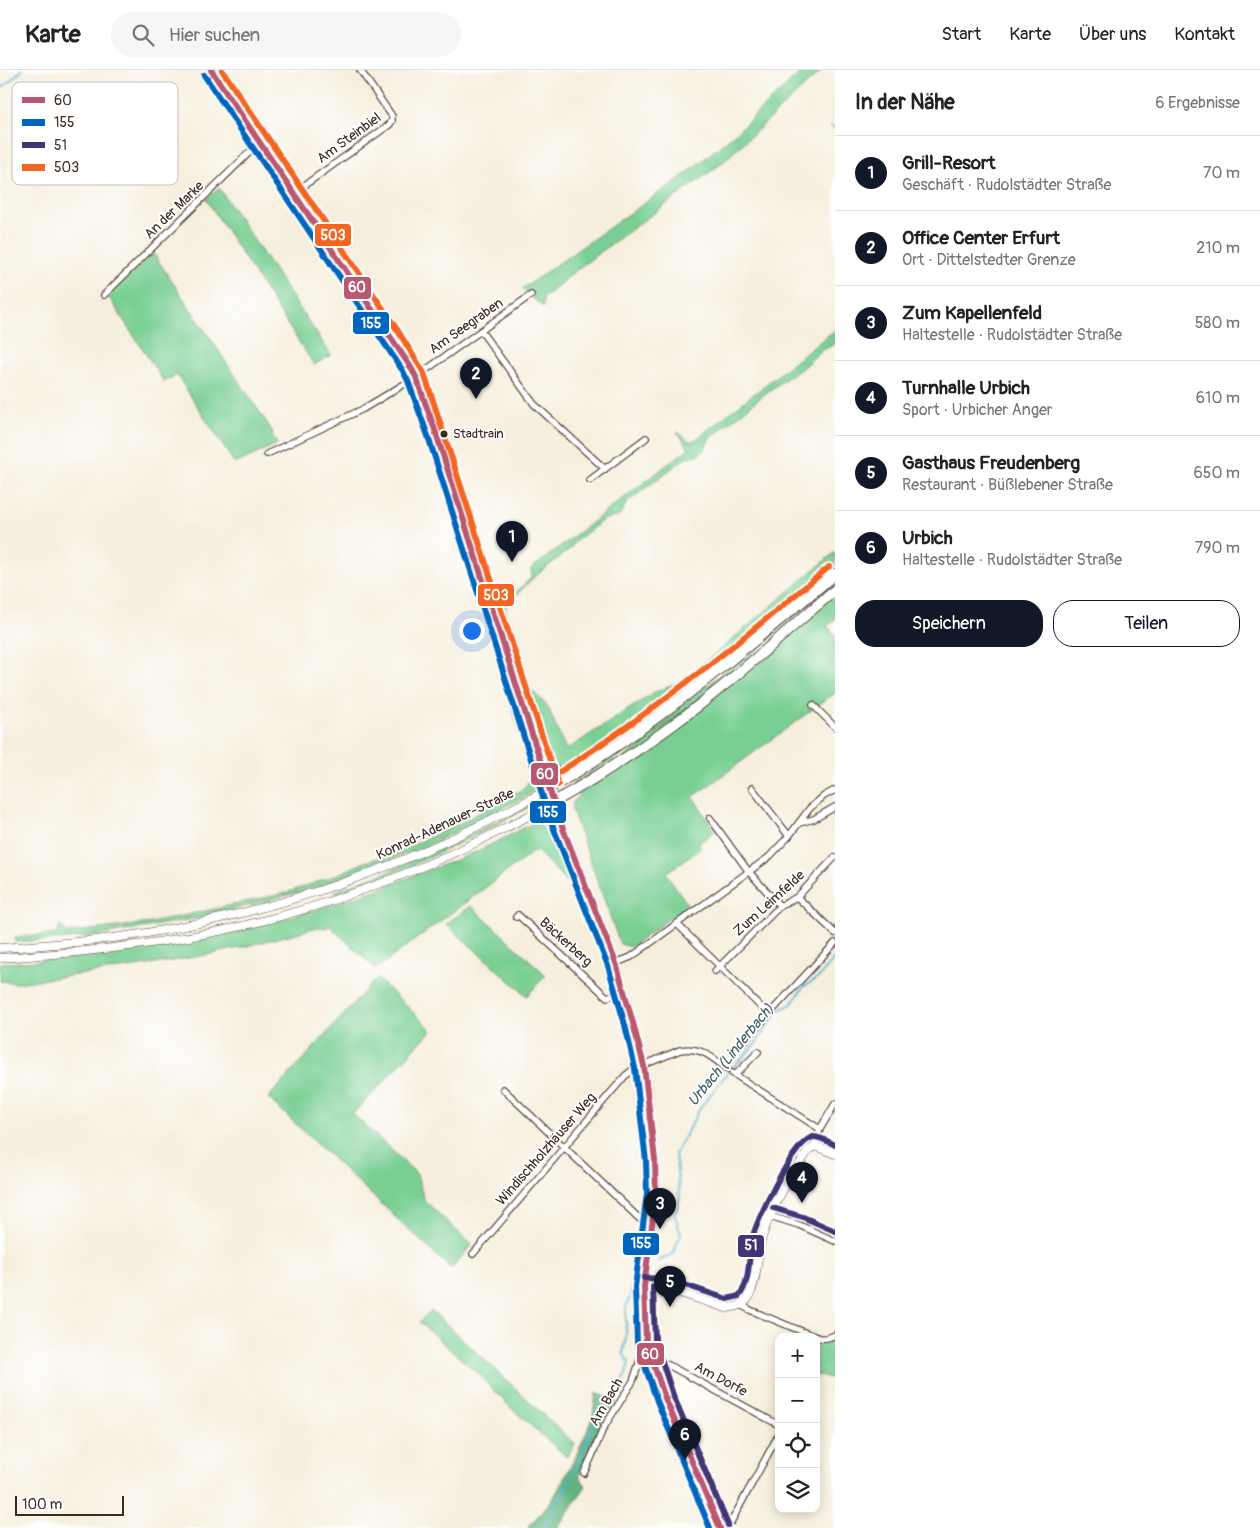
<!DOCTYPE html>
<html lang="de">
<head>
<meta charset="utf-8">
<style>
	body { margin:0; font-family:Pangolin,sans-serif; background:#f6f6f6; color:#222 }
	.controls { position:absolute; right:15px; bottom:15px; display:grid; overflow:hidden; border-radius:10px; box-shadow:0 2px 12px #0003 }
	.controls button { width:45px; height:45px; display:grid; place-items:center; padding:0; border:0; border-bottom:1px solid #e0e0e0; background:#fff; color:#222; font:25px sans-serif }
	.scale { position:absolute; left:15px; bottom:12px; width:109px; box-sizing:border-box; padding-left:5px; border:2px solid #3b2a1e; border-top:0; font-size:14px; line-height:18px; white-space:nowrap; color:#3b2a1e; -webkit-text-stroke:4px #fff; paint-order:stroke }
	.you { position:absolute; left:471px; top:560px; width:18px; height:18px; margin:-12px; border:4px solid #fff; border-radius:50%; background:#1a73e8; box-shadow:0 0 0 8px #1a73e833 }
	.badge { display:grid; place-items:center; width:32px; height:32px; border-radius:50%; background:#111827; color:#fff; font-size:16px; font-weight:700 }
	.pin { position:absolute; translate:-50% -41px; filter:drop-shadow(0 1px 2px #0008) }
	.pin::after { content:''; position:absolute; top:26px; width:18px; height:15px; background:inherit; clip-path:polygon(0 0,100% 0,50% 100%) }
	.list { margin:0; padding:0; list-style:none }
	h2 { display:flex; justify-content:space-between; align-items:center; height:65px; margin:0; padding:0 20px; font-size:21px }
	h2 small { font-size:16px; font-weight:400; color:#767676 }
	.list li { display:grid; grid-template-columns:32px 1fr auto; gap:15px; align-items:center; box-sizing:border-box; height:75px; padding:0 20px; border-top:1px solid #e0e0e0 }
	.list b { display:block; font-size:19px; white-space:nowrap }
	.list p { margin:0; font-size:16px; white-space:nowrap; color:#767676 }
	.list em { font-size:16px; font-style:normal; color:#767676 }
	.actions { display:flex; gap:10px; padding:15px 20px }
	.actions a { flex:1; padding:11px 0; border:1px solid #111827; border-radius:20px; text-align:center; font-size:18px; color:#111827 }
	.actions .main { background:#111827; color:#fff }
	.icon { flex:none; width:28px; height:28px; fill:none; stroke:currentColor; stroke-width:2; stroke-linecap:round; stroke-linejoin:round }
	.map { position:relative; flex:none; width:835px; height:1458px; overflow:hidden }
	header { display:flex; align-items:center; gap:30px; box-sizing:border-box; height:70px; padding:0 25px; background:#fff; border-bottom:1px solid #e0e0e0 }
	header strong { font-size:24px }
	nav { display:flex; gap:28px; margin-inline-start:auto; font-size:18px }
	.search { width:350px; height:45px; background:#f6f6f6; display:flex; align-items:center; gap:12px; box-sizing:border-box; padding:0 18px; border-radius:28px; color:#767676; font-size:19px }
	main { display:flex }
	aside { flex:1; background:#fff }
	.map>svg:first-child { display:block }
</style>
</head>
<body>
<header>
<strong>Karte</strong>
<div class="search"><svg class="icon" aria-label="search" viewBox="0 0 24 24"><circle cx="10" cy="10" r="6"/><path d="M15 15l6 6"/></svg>Hier suchen</div>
<nav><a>Start</a><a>Karte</a><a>Über uns</a><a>Kontakt</a></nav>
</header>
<main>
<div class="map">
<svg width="835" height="1458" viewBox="0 0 835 1458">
	<rect width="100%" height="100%" fill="#fff"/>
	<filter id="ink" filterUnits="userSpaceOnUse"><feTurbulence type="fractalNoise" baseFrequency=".02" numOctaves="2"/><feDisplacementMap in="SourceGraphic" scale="10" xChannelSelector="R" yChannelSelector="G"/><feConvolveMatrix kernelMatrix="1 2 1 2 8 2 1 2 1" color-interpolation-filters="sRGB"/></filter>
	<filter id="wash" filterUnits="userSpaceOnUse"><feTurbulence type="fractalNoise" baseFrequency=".0096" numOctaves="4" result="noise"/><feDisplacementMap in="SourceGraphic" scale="20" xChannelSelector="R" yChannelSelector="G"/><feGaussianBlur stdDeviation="1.12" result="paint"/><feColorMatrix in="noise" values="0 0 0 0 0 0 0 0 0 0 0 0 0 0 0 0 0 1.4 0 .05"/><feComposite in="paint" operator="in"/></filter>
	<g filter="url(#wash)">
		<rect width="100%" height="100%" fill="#f6efdd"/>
		<g fill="#79cf93" stroke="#5a7c58">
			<path d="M 803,0 L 822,0 L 721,94 L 584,194 L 543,228 L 543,237 L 522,219 L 686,104 L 736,63 Z"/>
			<path d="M 219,118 L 331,285 L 314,295 L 206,129 Z"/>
			<path d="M 153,183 L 273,362 L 272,365 L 277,374 L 235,394 L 177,305 L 164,312 L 108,226 Z"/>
			<path d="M 835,260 L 835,274 L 822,280 L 801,299 L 790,306 L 770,320 L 720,360 L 709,369 L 704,380 L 698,385 L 687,387 L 630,430 L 626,434 L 620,446 L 604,449 L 574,473 L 571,478 L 533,508 L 506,536 L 506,554 L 524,608 L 530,619 L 547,635 L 566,680 L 655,622 L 684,610 L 835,482 L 835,497 L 723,591 L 676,627 L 660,635 L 602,677 L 569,696 L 527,726 L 422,778 L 315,818 L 205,847 L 108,864 L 68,869 L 15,872 L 15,867 L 57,864 L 60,855 L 67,863 L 151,853 L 286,823 L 334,806 L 365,792 L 396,783 L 460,753 L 521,720 L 527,714 L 531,705 L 487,546 L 502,540 L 506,532 L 532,507 L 531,499 L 689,378 L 677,362 L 689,371 L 695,370 Z"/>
			<path d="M 835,510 L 835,514 L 696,632 L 643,671 L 573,716 L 573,713 L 657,657 L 686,632 L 754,578 Z"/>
			<path d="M 835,525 L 835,550 L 827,556 L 835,564 L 835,623 L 693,727 L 715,761 L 698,774 L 701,778 L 666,803 L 688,835 L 631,877 L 620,874 L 572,740 L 573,732 L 579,726 L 578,723 Z"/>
			<path d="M 532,733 L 533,735 C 469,770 404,802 335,824 L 335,821 C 403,797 468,767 532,733 Z"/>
			<path d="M 537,751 L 544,759 L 554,761 L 574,810 L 567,812 L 536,780 L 376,899 L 330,856 L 325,858 L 318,857 C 275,869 232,881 189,888 C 131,899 73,905 16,913 L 0,911 L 0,893 C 141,888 282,857 413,806 C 433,798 453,792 473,783 C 495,773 516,762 537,751 Z"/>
			<path d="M 471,836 L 546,905 L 527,926 L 446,854 Z"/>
			<path d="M 377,908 L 432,960 L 353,1044 L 417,1104 L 424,1130 L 472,1175 L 451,1199 L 268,1028 Z"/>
			<path d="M 431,1240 L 575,1374 L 567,1387 L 511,1338 L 476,1302 L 419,1252 Z"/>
			<path d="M 835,1269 L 835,1309 L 816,1305 L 816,1279 L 819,1271 Z"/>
		</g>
		<path fill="#62b27d" stroke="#4e6e4e" d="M 596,1323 L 618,1331 L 600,1355 L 579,1405 L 586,1416 L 557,1458 L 527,1458 L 553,1429 L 575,1388 L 592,1350 Z"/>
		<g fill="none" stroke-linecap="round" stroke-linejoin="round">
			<g stroke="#4bb1ca" stroke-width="2">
				<path d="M 0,20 L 22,0"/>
				<path d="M 831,56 L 835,59"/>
				<path d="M 658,1191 L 673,1184 L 681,1164 L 675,1146 L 680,1128 L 675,1084 L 700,1038 L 725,1006 L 757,972 L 779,940 L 792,934 L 803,917 L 818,908 L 835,888"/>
				<path d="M 545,1458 L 579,1393 L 595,1350 L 620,1315 L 625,1306 L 629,1293 L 623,1283 L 626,1268 L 626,1238 L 634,1214"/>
			</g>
		</g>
	</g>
	<g filter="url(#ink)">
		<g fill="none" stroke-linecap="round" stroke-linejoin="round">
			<g stroke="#57483b" stroke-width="8">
				<g id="street">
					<path d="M 295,122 L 389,55 L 392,51 L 392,46 L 360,0"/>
					<path d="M 104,225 L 260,72"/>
					<path d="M 481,261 L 534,334 L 605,399"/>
					<path d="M 267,384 L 363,339 L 416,307 L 531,225"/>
					<path d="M 590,410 L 646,368"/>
					<path d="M 813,635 L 835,657"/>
					<path d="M 752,718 L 789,766"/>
					<path d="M 710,748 L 749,802 L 780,836"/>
					<path d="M 799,753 L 814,749 L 835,737"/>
					<path d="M 797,827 L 835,863"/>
					<path d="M 516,847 L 518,845 L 607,927 L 625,922"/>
					<path d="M 677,854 L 768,944"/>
					<path d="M 616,893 L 631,887 L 769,787 L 789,766 L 810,738 L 824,726 L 835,720"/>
					<path d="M 715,901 L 780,836 L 797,827 L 835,787"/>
					<path d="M 744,971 L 835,873"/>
					<path d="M 732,1003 L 820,1059"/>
					<path d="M 735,1005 L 758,982"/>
					<path d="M 503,1019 L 645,1154 L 653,1155"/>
					<path d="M 815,1076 L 820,1059 L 835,1034"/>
					<path d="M 770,1146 L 799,1155 L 835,1171"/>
					<path d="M 473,1184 L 625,1006 L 634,999 L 680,980 C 700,976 712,987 727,999"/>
					<path d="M 741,1235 L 750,1240 L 816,1267"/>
					<path d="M 816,1267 C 823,1270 829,1268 835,1265"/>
					<path d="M 651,1289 L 661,1291 L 779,1355"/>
					<path d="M 584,1403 L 592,1386 L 603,1359 L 633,1311 L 646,1272"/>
					<path d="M 721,1458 L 731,1452 L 779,1364"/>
				</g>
			</g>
			<g stroke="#57483b" stroke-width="9">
				<g id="secondary">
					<path d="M 211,0 L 410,296 L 416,307 L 436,363 L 558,746 L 616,893 L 633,953 L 644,996 L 655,1090 L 656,1124 L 644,1217 L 646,1272 L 665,1328 L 720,1458"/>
					<path d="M 531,745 L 548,748 L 562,757"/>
					<path d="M 0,878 C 49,875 98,871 147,863 C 289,839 424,790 550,718"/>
					<path d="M 0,888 C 63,884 126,878 189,867 C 317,844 441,795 554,732"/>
					<path d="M 644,1217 L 665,1218 L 726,1238 C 735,1237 744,1236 749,1227 C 758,1209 756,1187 762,1167 C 772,1135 790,1107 809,1080 L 815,1076 L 835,1084"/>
				</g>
			</g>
			<g stroke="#57483b" stroke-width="12">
				<g id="highway">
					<path d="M 543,694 L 557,702 L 573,705"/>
					<path d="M 550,718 C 653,658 743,580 835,504"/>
					<path d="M 554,732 C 613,698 670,660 723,616 C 761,585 797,552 835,520"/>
				</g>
			</g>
			<use href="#street" stroke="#fff" stroke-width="5.5"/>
			<use href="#secondary" stroke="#fff" stroke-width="8"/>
			<use href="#highway" stroke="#fff" stroke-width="10"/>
			<g stroke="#fff" stroke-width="10">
				<path id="bus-1" d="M 211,0 L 410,296 L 416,307 L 436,363 L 558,746 L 616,893 L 633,953 L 644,996 L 655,1090 L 656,1124 L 644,1217 L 646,1272 L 665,1328 L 720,1458"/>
			</g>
			<g stroke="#fff" stroke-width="10">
				<path id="bus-2" d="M 204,5 L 403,301 L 408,311 L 428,366 L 550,749 L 608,896 L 625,955 L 635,998 L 646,1091 L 647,1124 L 635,1217 L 637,1273 L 657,1331 L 710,1458"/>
			</g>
			<g stroke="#fff" stroke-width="10">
				<g id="bus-3">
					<path d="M 773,1138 L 803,1147 L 835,1161"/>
					<path d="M 644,1208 L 667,1209 L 727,1229 L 739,1226 C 751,1211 748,1187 752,1169 C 757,1149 793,1072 813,1067 C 819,1066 829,1072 835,1075"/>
					<path d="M 653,1217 L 655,1270 L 673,1325 L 728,1455"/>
				</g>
			</g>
			<g stroke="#fff" stroke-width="10">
				<g id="bus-4">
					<path d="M 222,0 L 398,261 L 424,303 L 558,715"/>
					<path d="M 545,711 C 647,648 738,573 829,497"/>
				</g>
			</g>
			<use href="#bus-1" stroke="#ba5872" stroke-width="6"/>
			<use href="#bus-2" stroke="#0065bd" stroke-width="6"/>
			<use href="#bus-3" stroke="#423475" stroke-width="6"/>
			<use href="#bus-4" stroke="#f26522" stroke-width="6"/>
		</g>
	</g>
	<circle fill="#3b2a1e" stroke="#fff" stroke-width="2" cx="444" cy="364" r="4.5"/>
	<g text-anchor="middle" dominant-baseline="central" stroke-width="4" stroke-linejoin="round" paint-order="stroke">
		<g font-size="13" fill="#3b2a1e" stroke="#fff" text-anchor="start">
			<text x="453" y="364">Stadtrain</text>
		</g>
		<g font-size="14" fill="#3b2a1e" stroke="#fff">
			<text transform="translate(349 68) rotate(-36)">Am Steinbiel</text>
			<text transform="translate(174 140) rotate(-44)">An der Marke</text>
			<text transform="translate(466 256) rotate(-35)">Am Seegraben</text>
			<text transform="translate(445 754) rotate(-25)">Konrad-Adenauer-Straße</text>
			<text transform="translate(769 833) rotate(-42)">Zum Leimfelde</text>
			<text transform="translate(566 872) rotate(42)">Bäckerberg</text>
			<text transform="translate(546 1079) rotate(-49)">Windischholzhäuser Weg</text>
			<text transform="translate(721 1309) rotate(28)">Am Dorfe</text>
			<text transform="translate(606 1332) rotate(-60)">Am Bach</text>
		</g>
		<g font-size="15" font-style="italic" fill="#416063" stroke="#fff">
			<text transform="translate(731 985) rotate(-51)">Urbach (Linderbach)</text>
		</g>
	</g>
	<rect x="12" y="12" width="166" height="103" rx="8" fill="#fff" stroke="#c4bfbc" stroke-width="1"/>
	<rect x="22" y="27" width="23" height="6" fill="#ba5872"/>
	<rect x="22" y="49" width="23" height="7" fill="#0065bd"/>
	<rect x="22" y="72" width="23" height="6" fill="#423475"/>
	<rect x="22" y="94" width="23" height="7" fill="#f26522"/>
	<g font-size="14" fill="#3b2a1e">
		<text x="54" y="35">60</text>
		<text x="54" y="57">155</text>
		<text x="54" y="80">51</text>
		<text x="54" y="102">503</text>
	</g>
	<g stroke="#fff" stroke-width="2">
		<rect x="314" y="153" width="38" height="24" rx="5" fill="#f26522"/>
		<rect x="343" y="206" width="29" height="24" rx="5" fill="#ba5872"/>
		<rect x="352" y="241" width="38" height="24" rx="5" fill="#0065bd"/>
		<rect x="477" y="513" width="38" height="24" rx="5" fill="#f26522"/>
		<rect x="530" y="692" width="29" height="24" rx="5" fill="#ba5872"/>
		<rect x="529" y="730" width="38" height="24" rx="5" fill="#0065bd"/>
		<rect x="622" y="1162" width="38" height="24" rx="5" fill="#0065bd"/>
		<rect x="737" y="1164" width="28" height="24" rx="5" fill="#423475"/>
		<rect x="636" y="1272" width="29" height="24" rx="5" fill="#ba5872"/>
	</g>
	<g font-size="14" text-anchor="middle" font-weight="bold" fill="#fff">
		<text x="333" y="170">503</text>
		<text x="357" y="222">60</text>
		<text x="371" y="258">155</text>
		<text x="496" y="530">503</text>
		<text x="545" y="709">60</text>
		<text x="548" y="747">155</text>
		<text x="641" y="1178">155</text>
		<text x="751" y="1180">51</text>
		<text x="650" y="1289">60</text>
	</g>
</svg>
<div class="controls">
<button>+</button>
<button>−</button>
<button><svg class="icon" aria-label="locate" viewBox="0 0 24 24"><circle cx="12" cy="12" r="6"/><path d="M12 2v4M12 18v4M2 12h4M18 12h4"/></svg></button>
<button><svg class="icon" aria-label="layers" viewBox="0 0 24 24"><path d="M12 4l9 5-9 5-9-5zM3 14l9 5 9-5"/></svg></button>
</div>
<div class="scale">100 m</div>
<div class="you"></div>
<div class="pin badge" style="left:512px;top:492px">1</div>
<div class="pin badge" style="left:476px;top:329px">2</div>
<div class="pin badge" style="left:660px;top:1159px">3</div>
<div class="pin badge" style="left:802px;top:1133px">4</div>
<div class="pin badge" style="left:670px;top:1237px">5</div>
<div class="pin badge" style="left:685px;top:1390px">6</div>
</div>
<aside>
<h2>In der Nähe<small>6 Ergebnisse</small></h2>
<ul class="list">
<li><span class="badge">1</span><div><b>Grill-Resort</b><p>Geschäft · Rudolstädter Straße</p></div><em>70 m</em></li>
<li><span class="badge">2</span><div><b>Office Center Erfurt</b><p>Ort · Dittelstedter Grenze</p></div><em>210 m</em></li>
<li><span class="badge">3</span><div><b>Zum Kapellenfeld</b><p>Haltestelle · Rudolstädter Straße</p></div><em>580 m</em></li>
<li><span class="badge">4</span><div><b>Turnhalle Urbich</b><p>Sport · Urbicher Anger</p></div><em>610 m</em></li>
<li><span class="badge">5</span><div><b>Gasthaus Freudenberg</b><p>Restaurant · Büßlebener Straße</p></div><em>650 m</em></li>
<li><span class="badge">6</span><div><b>Urbich</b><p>Haltestelle · Rudolstädter Straße</p></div><em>790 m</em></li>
</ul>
<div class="actions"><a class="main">Speichern</a><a>Teilen</a></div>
</aside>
</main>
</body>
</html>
